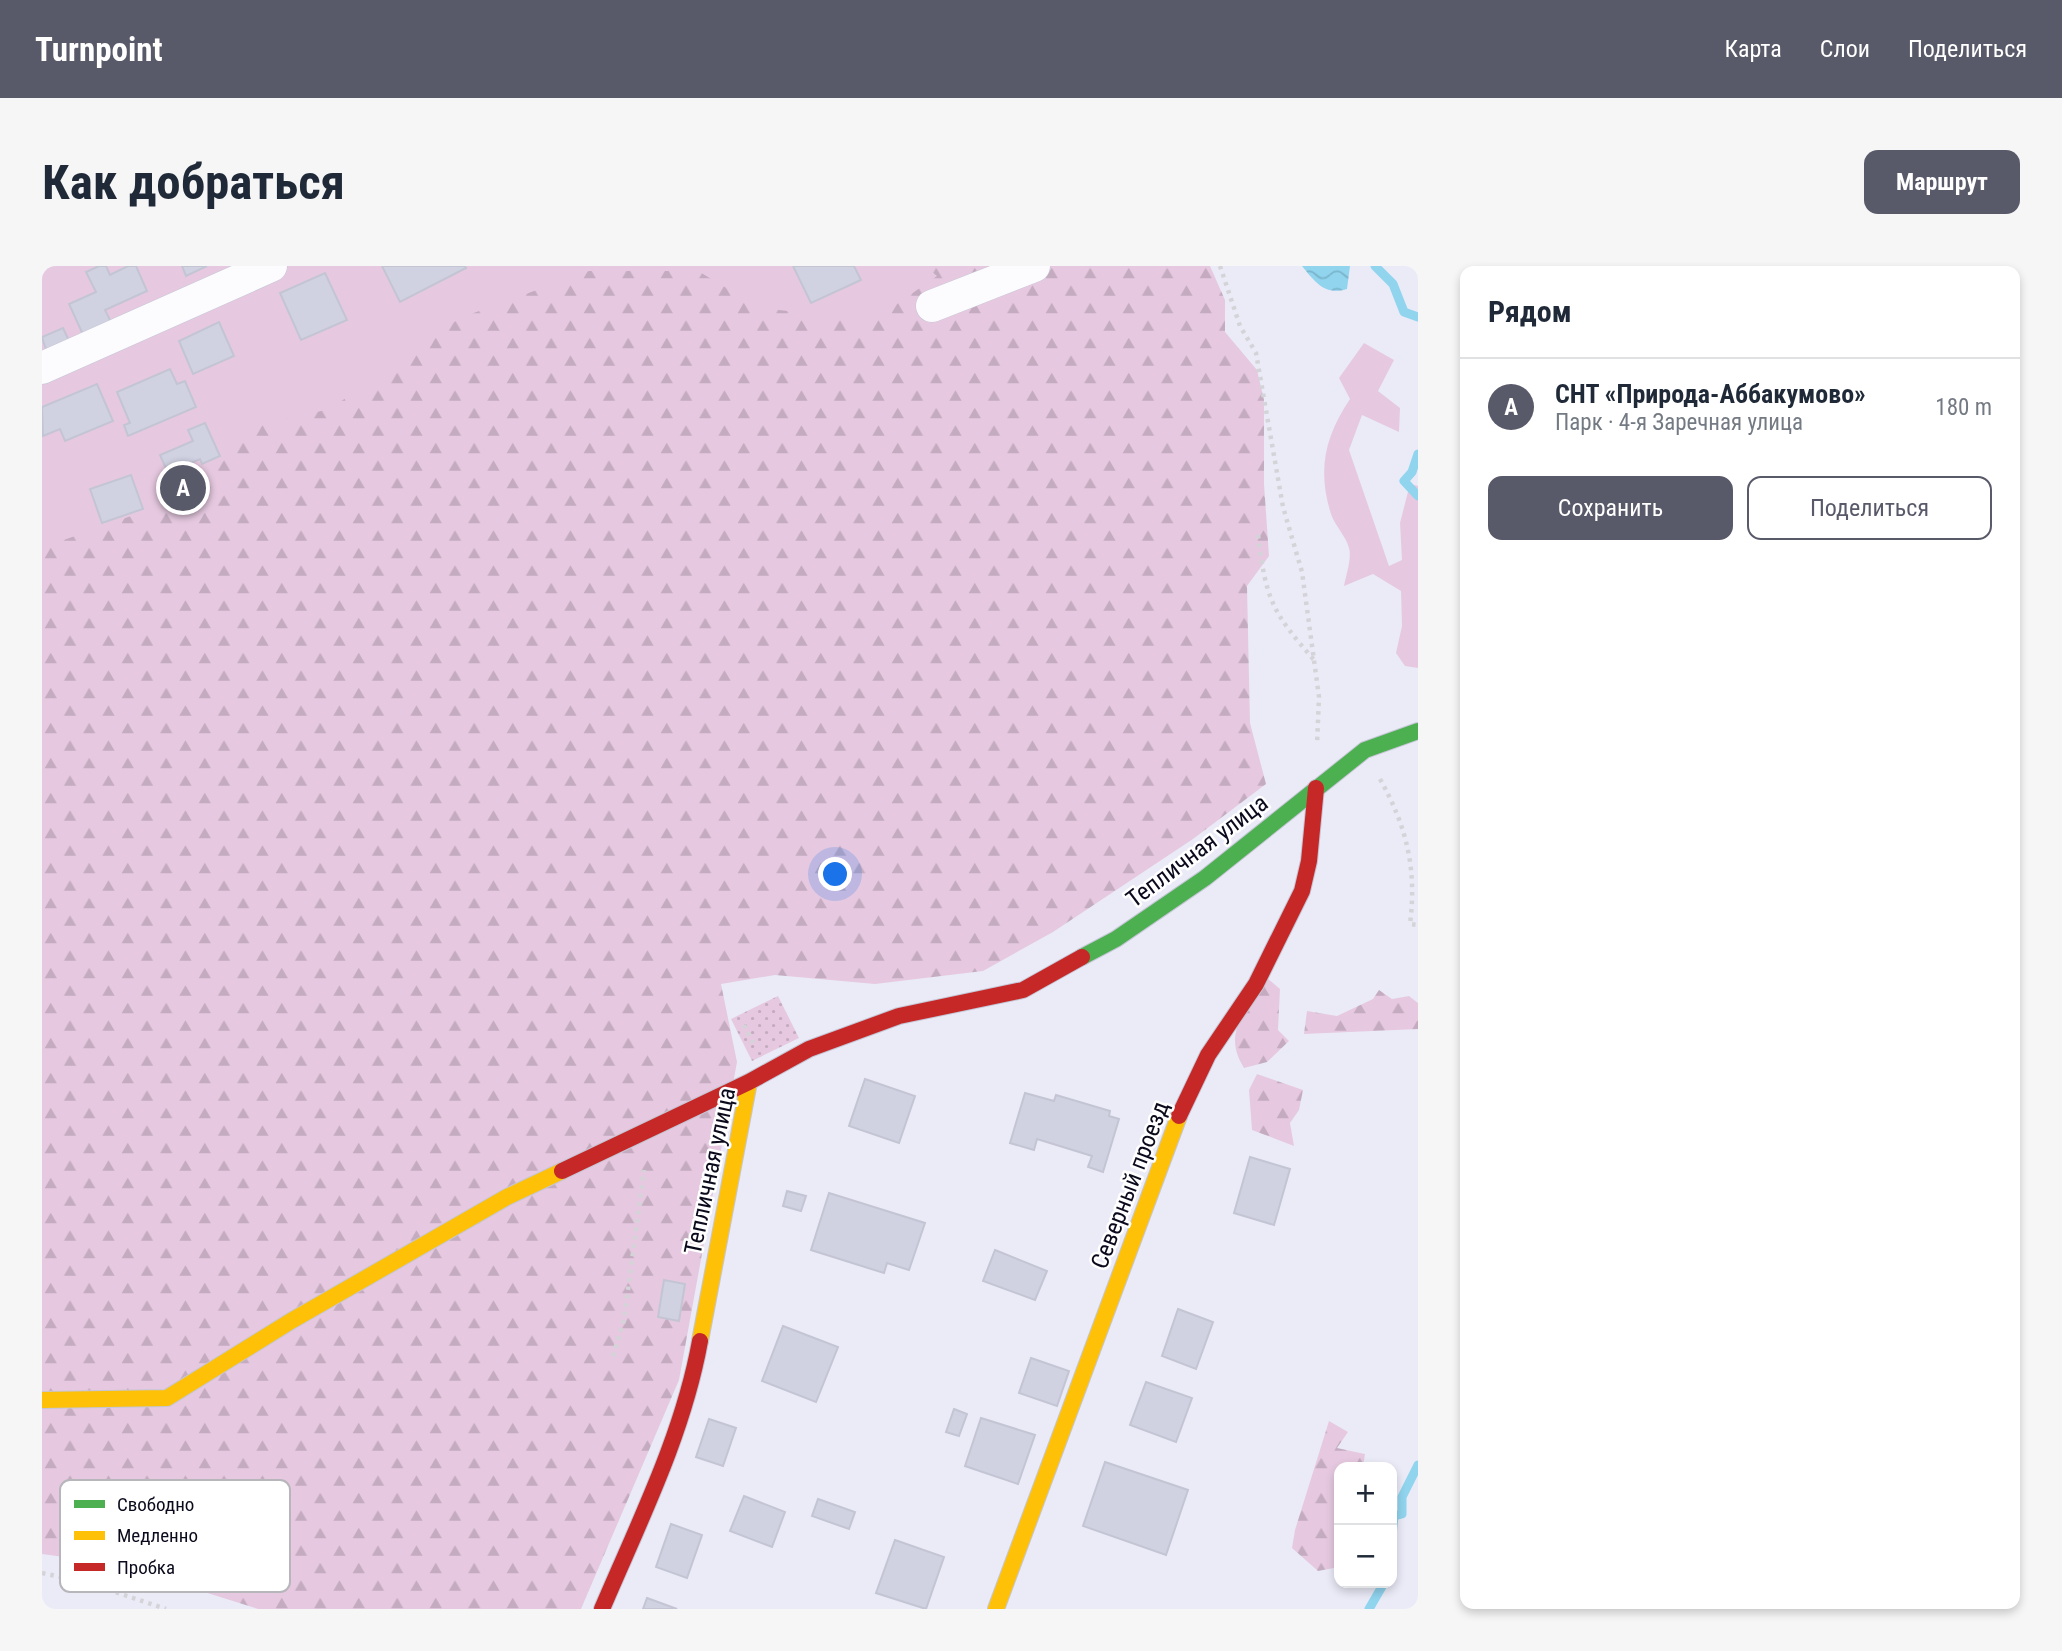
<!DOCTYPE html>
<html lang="ru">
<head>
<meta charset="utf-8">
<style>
	body { margin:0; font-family:"Roboto Condensed",sans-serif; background:#f6f6f7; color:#1f2937 }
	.controls { position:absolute; right:21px; bottom:21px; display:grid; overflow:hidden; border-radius:14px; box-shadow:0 4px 10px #0003 }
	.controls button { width:63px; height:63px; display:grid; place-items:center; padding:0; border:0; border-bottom:2px solid #e0e1e3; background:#fff; color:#1f2937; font:35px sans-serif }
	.you { position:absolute; left:794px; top:609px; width:24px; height:24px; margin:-18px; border:5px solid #fff; border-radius:50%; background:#1a73e8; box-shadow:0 0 0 10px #1a73e833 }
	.badge { display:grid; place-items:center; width:46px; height:46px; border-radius:50%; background:#585969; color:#fff; font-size:23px; font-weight:700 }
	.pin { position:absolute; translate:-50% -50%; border:4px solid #fff; box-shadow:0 2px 7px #0006 }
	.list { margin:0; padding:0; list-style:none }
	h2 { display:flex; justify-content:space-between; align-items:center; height:91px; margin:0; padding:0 28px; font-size:30px }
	h2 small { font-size:23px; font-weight:400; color:#747a83 }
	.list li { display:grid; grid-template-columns:46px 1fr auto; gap:21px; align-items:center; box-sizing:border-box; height:98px; padding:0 28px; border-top:2px solid #e0e1e3 }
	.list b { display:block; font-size:26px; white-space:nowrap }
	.list p { margin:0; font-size:23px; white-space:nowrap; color:#747a83 }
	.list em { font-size:23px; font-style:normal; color:#747a83 }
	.actions { display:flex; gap:14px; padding:21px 28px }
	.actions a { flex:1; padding:16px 0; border:2px solid #585969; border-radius:14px; text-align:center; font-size:24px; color:#585969 }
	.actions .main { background:#585969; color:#fff }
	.map { position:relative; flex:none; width:1376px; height:1343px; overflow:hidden; border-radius:14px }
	header { display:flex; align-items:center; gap:42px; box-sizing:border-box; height:98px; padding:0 35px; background:#585969; color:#fff }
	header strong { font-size:33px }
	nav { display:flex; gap:38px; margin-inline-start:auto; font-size:24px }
	.intro { display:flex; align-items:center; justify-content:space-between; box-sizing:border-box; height:168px; padding:0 42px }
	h1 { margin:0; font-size:49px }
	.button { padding:18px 32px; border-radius:14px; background:#585969; color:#fff; font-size:24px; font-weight:700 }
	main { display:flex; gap:42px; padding:0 42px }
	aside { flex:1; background:#fff; border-radius:14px; box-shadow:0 4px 10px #0003 }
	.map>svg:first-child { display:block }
</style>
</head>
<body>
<header>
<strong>Turnpoint</strong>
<nav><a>Карта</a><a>Слои</a><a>Поделиться</a></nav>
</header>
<div class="intro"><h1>Как добраться</h1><a class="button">Маршрут</a></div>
<main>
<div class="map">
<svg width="1376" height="1343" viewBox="0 0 1376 1343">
	<defs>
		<pattern id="forest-firs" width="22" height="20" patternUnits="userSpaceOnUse" patternTransform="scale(1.75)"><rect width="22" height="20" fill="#e6c9e0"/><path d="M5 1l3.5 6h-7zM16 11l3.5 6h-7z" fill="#c4abc0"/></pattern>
		<pattern id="park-dots" width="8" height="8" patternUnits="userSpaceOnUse" patternTransform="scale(1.75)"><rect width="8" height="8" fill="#e6c9e0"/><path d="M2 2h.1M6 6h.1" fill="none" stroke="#c4abc0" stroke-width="1.8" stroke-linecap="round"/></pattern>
		<pattern id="water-waves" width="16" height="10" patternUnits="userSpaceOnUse" patternTransform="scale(1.75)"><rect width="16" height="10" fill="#90d4ee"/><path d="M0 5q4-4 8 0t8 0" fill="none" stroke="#7bb5cc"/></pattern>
	</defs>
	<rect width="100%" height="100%" fill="#eaebf7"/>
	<g fill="#e6c9e0">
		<path d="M 0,0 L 1015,0 L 0,321 Z"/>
		<path d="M 1322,77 L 1352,94 L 1336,125 L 1358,142 L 1357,166 L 1320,149 L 1307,184 L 1347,300 L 1360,294 L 1358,257 L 1368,218 L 1376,220 L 1376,402 L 1363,400 L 1354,387 L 1360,360 L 1359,325 L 1331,308 L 1302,320 C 1304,309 1310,292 1307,282 C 1304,270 1293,260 1289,248 C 1275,204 1283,170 1308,133 L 1297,112 Z"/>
	</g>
	<g fill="url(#forest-firs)">
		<path d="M 883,0 L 1168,0 L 1183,34 L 1183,66 L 1215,104 L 1222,134 L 1222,218 L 1227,290 L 1205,320 L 1208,457 L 1224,518 L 1151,573 L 1011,666 L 941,705 L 833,718 L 733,709 L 679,718 L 695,796 L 637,1114 L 539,1343 L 216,1343 L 73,1298 L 0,1288 L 0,286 L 5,280 L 156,226 L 208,161 L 288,143 L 418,52 L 547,5 L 656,5 L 718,42 L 832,54 L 895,10 Z"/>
		<path d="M 1225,712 L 1238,723 L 1236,764 L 1247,775 L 1225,796 L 1202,802 C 1179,765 1205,746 1225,712 Z"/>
		<path d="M 1337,724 L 1350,733 L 1367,730 L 1376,737 L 1376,763 L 1262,768 L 1265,745 L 1295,750 L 1331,733 Z"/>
		<path d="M 1215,808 L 1261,824 L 1257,844 L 1248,857 L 1252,880 L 1210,864 L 1207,824 Z"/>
		<path d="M 1287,1155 L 1306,1166 L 1295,1182 L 1323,1188 L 1321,1201 L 1297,1201 L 1297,1301 L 1276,1305 L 1250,1282 L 1253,1264 Z"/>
	</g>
	<path fill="url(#park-dots)" d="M 736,730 L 757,772 L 710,795 L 689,753 Z"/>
	<path fill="url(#water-waves)" d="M 1260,0 L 1308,0 L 1305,23 C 1283,30 1273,16 1260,0 Z"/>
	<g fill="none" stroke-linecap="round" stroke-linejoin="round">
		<g stroke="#90d4ee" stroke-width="9">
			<path d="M 1333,0 L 1351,18 L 1362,46 L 1376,51"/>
			<path d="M 1376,188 L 1370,206 L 1362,215 L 1376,230"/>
			<path d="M 1350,1270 L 1352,1250 L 1360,1248 L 1360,1231 L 1376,1199"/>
			<path d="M 1327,1343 L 1342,1317"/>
		</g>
	</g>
	<g fill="#d0d1e1" stroke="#c4c5d4" stroke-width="2">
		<path d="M 57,0 L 64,0 L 68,9 L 86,0 L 94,0 L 105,25 L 63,44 L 71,60 L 43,73 L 27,38 L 54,26 L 44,6 Z"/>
		<path d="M 140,0 L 165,0 L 144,10 Z"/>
		<path d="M 340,0 L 423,0 L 424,2 L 358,36 Z"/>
		<path d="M 751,0 L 812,0 L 819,14 L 769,37 Z"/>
		<path d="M 283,7 L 305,54 L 259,74 L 238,27 Z"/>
		<path d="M 177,56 L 192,90 L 151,108 L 137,75 Z"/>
		<path d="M 21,62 L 29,79 L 6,90 L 0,71 Z"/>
		<path d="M 128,103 L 135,118 L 143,115 L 154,141 L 86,170 L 82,159 L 88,157 L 75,126 Z"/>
		<path d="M 55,118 L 71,155 L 23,175 L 18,163 L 1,170 L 0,141 Z"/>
		<path d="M 163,157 L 178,190 L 160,198 L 158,193 L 126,207 L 118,189 L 151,175 L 146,164 Z"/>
		<path d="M 89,209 L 101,243 L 60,257 L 48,223 Z"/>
		<path d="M 823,813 L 873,830 L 857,877 L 807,860 Z"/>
		<path d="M 983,827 L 1012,835 L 1014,829 L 1068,845 L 1067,850 L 1077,853 L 1061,906 L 1046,901 L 1050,890 L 995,873 L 992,884 L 968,877 Z"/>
		<path d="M 1208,891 L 1248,903 L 1232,959 L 1192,947 Z"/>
		<path d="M 745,925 L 764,930 L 759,945 L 741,940 Z"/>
		<path d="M 787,927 L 883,957 L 867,1004 L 845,997 L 842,1007 L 769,984 Z"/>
		<path d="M 953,984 L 1005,1005 L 993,1034 L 941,1015 Z"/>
		<path d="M 622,1014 L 643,1018 L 637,1055 L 616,1051 Z"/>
		<path d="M 1136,1043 L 1171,1056 L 1154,1103 L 1120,1090 Z"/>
		<path d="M 741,1060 L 796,1081 L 774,1136 L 720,1115 Z"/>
		<path d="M 989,1092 L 1027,1105 L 1015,1140 L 977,1127 Z"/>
		<path d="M 1104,1116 L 1150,1132 L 1134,1176 L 1088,1159 Z"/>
		<path d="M 912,1143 L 925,1148 L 917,1170 L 904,1166 Z"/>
		<path d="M 939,1152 L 993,1169 L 976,1218 L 923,1200 Z"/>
		<path d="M 667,1153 L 694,1162 L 681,1200 L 654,1191 Z"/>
		<path d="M 1063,1196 L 1146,1224 L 1124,1289 L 1041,1260 Z"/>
		<path d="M 702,1230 L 743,1246 L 730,1281 L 688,1265 Z"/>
		<path d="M 776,1233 L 813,1246 L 807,1263 L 770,1250 Z"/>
		<path d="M 629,1258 L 660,1269 L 645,1312 L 614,1301 Z"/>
		<path d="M 853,1274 L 902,1291 L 884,1343 L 834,1327 Z"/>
		<path d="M 605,1332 L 635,1343 L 601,1343 Z"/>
	</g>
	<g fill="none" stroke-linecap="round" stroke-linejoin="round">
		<g stroke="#c5c6d5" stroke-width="33">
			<g id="street">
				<path d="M 890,40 L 992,0"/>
				<path d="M 0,102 L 229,0"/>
			</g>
		</g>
		<g stroke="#c5c6d5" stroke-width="18">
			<path id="fast" d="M 1040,691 L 1074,673 L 1163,612 L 1323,484 L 1376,465"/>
		</g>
		<g stroke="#c5c6d5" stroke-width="18">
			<g id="slow">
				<path d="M 658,1075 L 707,816"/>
				<path d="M 0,1134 L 125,1132 L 249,1055 L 465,931 L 520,905"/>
				<path d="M 954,1343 L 1137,850"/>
			</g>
		</g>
		<g stroke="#c5c6d5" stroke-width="18">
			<g id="jam">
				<path d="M 1137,850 L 1166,789 L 1214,718 L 1260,625 L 1267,595 L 1274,522"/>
				<path d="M 520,905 L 707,816 L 767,783 L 857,750 L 981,724 L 1040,691"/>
				<path d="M 560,1343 C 597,1256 641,1169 658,1075"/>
			</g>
		</g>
		<g stroke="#d4d4d8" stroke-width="4.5" stroke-dasharray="3.5 5" stroke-linecap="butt">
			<path d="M 1178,0 L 1198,60 L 1214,87 L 1241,241 L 1260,306 L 1277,431 L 1275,479"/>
			<path d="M 1216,269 C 1224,334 1230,346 1273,395"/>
			<path d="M 1338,513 C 1365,561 1375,604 1368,658 L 1376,659"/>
			<path d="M 702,759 L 711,777"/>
			<path d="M 571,1090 L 582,1054 L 602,904"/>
			<path d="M 0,1307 L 43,1316 L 124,1343"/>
		</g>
		<use href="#street" stroke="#fcfcfe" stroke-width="32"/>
		<use href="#fast" stroke="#4caf50" stroke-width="16"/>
		<use href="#slow" stroke="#ffc107" stroke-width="16"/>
		<use href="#jam" stroke="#c62828" stroke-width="16"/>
	</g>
	<g text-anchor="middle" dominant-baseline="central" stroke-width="5" stroke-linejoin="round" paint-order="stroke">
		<g font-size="24" fill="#0a0a1c" stroke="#fff">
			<text transform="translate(1155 585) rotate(-37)">Тепличная улица</text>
			<text transform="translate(668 905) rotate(-78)">Тепличная улица</text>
			<text transform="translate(1088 919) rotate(-69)">Северный проезд</text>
		</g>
	</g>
	<rect x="18" y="1214" width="230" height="112" rx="10" fill="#fff" stroke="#b6b6bb" stroke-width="2"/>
	<rect x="32" y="1234" width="31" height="8" fill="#4caf50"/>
	<rect x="32" y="1265" width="31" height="9" fill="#ffc107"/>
	<rect x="32" y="1297" width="31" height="8" fill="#c62828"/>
	<g font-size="19" fill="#0a0a1c">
		<text x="75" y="1245">Свободно</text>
		<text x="75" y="1276">Медленно</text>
		<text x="75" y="1308">Пробка</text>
	</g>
</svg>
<div class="controls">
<button>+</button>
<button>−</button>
</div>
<div class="you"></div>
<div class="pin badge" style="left:141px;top:222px">A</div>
</div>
<aside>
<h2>Рядом<small></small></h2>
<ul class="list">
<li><span class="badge">A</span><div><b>СНТ «Природа-Аббакумово»</b><p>Парк · 4-я Заречная улица</p></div><em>180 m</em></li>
</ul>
<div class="actions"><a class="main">Сохранить</a><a>Поделиться</a></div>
</aside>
</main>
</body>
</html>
